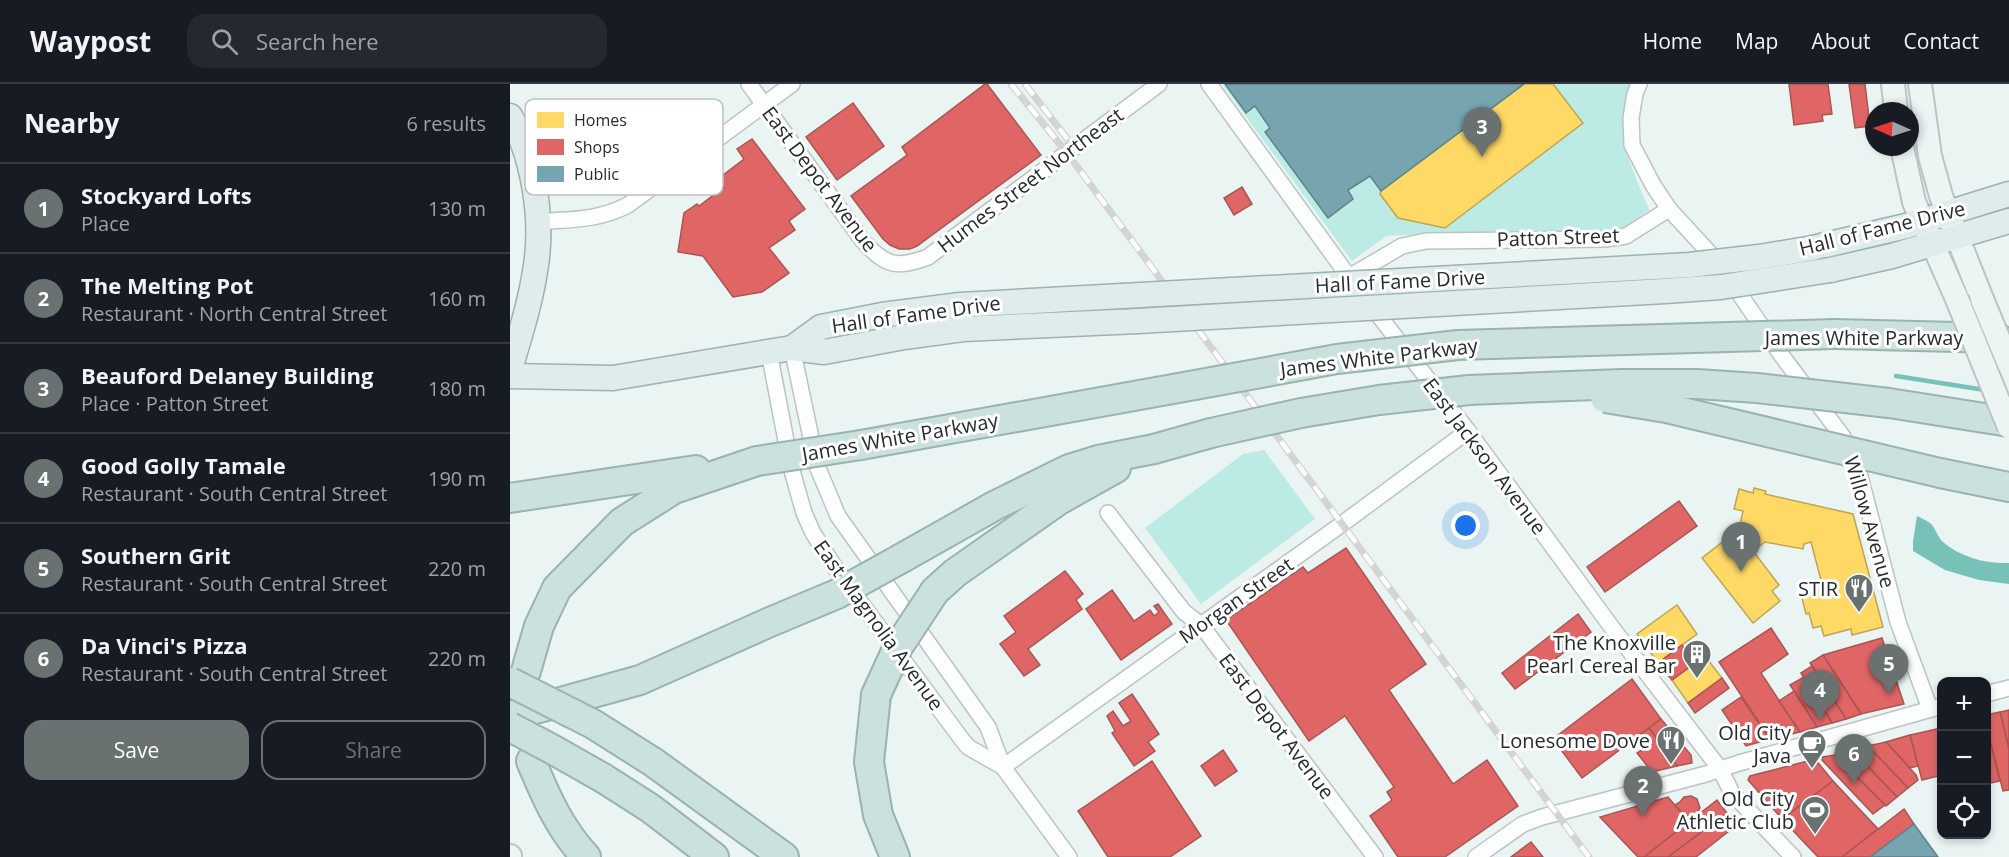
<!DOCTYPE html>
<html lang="en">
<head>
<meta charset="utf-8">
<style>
	body { margin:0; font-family:"Open Sans",sans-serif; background:#242831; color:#f1f3f6 }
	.controls { position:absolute; right:18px; bottom:18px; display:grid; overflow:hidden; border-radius:12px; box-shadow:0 3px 9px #0003 }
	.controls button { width:54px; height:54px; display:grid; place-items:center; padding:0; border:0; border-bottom:2px solid #363941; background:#171b24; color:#f1f3f6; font:30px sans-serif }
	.compass { position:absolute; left:1355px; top:18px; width:54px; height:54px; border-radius:50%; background:#171b24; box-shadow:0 3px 9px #0003; rotate:273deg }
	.you { position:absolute; left:956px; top:442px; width:21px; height:21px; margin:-15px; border:4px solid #fff; border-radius:50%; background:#1a73e8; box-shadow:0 0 0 9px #1a73e833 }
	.badge { display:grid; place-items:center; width:39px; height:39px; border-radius:50%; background:#6a7271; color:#fff; font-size:20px; font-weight:700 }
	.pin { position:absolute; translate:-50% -50px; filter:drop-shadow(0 2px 3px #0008) }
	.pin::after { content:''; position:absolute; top:32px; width:21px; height:18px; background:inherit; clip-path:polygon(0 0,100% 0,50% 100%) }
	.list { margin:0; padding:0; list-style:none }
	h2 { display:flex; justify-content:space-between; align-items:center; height:78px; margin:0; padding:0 24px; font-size:26px }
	h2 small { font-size:20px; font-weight:400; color:#9ea1a6 }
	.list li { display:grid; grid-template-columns:39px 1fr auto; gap:18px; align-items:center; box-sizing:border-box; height:90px; padding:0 24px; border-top:2px solid #363941 }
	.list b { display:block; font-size:22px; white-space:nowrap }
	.list p { margin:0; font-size:20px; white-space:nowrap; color:#9ea1a6 }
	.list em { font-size:20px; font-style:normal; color:#9ea1a6 }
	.actions { display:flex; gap:12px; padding:18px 24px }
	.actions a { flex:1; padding:14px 0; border:2px solid #6a7271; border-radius:18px; text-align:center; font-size:21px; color:#6a7271 }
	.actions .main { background:#6a7271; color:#fff }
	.icon { flex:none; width:33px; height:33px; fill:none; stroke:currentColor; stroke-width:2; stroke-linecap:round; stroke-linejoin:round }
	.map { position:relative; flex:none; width:1499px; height:773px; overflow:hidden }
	header { display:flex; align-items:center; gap:36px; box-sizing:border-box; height:84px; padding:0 30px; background:#171b24; border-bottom:2px solid #363941 }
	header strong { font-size:28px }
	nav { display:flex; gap:33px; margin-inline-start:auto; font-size:21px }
	.search { width:420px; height:54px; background:#242831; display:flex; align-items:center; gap:15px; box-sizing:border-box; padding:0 21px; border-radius:18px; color:#9ea1a6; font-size:22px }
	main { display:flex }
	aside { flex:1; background:#171b24 }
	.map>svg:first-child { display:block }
</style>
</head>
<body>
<header>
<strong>Waypost</strong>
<div class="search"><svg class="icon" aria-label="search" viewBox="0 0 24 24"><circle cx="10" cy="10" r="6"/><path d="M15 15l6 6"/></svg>Search here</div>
<nav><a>Home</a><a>Map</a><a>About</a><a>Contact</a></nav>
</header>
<main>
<aside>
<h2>Nearby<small>6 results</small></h2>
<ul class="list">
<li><span class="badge">1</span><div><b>Stockyard Lofts</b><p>Place</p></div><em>130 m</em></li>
<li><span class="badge">2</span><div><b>The Melting Pot</b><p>Restaurant · North Central Street</p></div><em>160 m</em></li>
<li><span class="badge">3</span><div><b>Beauford Delaney Building</b><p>Place · Patton Street</p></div><em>180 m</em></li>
<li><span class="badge">4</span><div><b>Good Golly Tamale</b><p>Restaurant · South Central Street</p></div><em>190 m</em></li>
<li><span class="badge">5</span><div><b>Southern Grit</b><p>Restaurant · South Central Street</p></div><em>220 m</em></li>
<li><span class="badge">6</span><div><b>Da Vinci's Pizza</b><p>Restaurant · South Central Street</p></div><em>220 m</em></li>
</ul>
<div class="actions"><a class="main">Save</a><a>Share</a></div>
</aside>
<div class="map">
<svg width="1499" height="773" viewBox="0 0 1499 773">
	<rect width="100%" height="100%" fill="#eaf4f2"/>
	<g fill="#bbebe4">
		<path d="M 712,0 L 1121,0 L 1113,62 L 1139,126 L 1115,143 L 1092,146 L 1000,150 L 949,148 L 876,152 L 842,177 Z"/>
		<path d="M 754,366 L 805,435 L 691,520 L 635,444 L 733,370 Z"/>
	</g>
	<path fill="#77c1b9" d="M 1407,432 C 1411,434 1416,436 1420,439 C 1425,443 1427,452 1433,458 C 1450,473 1476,480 1499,479 L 1499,500 L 1469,496 L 1435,486 L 1403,467 L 1403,457 Z"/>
	<g fill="#ffd966" stroke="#bea554" stroke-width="1.5">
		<path d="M 1014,0 L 1043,0 L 1073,39 L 935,144 L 888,134 L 870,110 L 871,107 Z"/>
		<path d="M 1244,404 L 1256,407 L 1255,410 L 1343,430 L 1373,543 L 1342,551 L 1341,545 L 1314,552 L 1311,542 L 1303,544 L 1299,529 L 1296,530 L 1291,510 L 1313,504 L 1301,458 L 1294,460 L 1293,465 L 1255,458 L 1243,467 L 1269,501 L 1262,507 L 1270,517 L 1243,539 L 1192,474 L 1229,445 L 1233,427 L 1224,425 L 1229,405 L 1243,409 Z"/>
		<path d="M 1167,521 L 1187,550 L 1148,579 L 1127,550 Z"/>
		<path d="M 1195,572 L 1212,594 L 1178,619 L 1162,596 Z"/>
	</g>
	<g fill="#e06666" stroke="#a85554" stroke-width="1.5">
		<path d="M 475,0 L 477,0 L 531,71 L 407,162 L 400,165 L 389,165 L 380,161 L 373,155 L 341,112 L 397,71 L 392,63 Z"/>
		<path d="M 1279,0 L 1318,0 L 1322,30 L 1312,31 L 1313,37 L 1284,41 Z"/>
		<path d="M 1339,0 L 1355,0 L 1360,42 L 1345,44 Z"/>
		<path d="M 343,19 L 374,62 L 327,96 L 296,53 Z"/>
		<path d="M 242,55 L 295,125 L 279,137 L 285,146 L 259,164 L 279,189 L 252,208 L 223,213 L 193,172 L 168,168 L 174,129 L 187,120 L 189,122 L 214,103 L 208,95 L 234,75 L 227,65 Z"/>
		<path d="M 732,103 L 742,120 L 724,131 L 714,114 Z"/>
		<path d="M 1169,417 L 1187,442 L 1095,508 L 1077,483 Z"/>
		<path d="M 836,464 L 916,580 L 879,606 L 943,700 L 977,676 L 1008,722 L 935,773 L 888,773 L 860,732 L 882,716 L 877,708 L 884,703 L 835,632 L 799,657 L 716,536 L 793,483 L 798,489 Z"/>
		<path d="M 555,487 L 573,510 L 566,516 L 572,525 L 518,565 L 530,581 L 514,592 L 490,560 L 506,548 L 494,532 Z"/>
		<path d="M 602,506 L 624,537 L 640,526 L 644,532 L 649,528 L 644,522 L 648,520 L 662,540 L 611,576 L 576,525 Z"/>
		<path d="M 1068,530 L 1081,548 L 1005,605 L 992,589 Z"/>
		<path d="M 1261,544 L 1278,570 L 1251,589 L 1290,648 L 1260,655 L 1209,578 Z"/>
		<path d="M 1372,554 L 1394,620 L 1351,630 L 1313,571 Z"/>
		<path d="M 1172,561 L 1185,579 L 1162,596 L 1148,579 Z"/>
		<path d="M 1313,571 L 1351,630 L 1336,635 L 1302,582 L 1300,579 Z"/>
		<path d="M 1302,582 L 1336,635 L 1322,639 L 1291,589 Z"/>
		<path d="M 1294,593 L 1310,619 L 1322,639 L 1307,643 L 1284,607 L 1280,601 Z"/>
		<path d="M 1212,594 L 1219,604 L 1185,629 L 1178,619 Z"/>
		<path d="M 1122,595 L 1151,635 L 1072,694 L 1043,655 Z"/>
		<path d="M 1284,607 L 1295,624 L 1307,643 L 1290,648 L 1269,617 Z"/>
		<path d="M 622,610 L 649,650 L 638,658 L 645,667 L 624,682 L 602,649 L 605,647 L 597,632 L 603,627 L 613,642 L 621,637 L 609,619 Z"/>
		<path d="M 1231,613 L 1260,655 L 1236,662 L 1212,626 Z"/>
		<path d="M 1499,626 L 1499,665 L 1490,628 Z"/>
		<path d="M 1490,628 L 1499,665 L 1499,706 L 1493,707 L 1476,641 L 1476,631 Z"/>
		<path d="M 1151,635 L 1181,671 L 1182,679 L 1167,682 L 1139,644 Z"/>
		<path d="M 1476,641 L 1490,697 L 1476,700 Z"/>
		<path d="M 1139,644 L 1167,682 L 1142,688 L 1127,669 L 1135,664 L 1128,652 Z"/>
		<path d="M 1427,645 L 1432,663 L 1432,691 L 1412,696 L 1400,651 Z"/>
		<path d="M 1400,651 L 1408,682 L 1400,684 L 1376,658 Z"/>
		<path d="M 1376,658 L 1406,691 L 1408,696 L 1398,704 L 1358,662 Z"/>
		<path d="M 1358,662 L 1398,704 L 1387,713 L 1342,666 Z"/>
		<path d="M 713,666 L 727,687 L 705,702 L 691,682 Z"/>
		<path d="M 1342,666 L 1387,713 L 1376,722 L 1325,671 Z"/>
		<path d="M 1325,671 L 1375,721 L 1363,730 L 1312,676 L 1313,673 Z"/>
		<path d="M 1305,675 L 1323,697 L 1272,735 L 1238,696 L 1240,692 Z"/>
		<path d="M 642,677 L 691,752 L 660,773 L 598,773 L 568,727 Z"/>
		<path d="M 1323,697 L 1368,745 L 1332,773 L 1308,773 L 1272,735 Z"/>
		<path d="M 1181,712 L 1187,715 L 1190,724 L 1187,729 L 1180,732 L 1183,735 L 1179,738 L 1165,721 L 1170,718 L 1174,713 Z"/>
		<path d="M 1158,713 L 1179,738 L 1134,773 L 1128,773 L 1090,733 Z"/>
		<path d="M 1207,716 L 1217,729 L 1158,773 L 1134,773 Z"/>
		<path d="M 1394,725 L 1404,740 L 1360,773 L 1332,773 Z"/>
		<path d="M 1217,729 L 1228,740 L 1186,773 L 1158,773 Z"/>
		<path d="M 1021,758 L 1033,773 L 1001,773 Z"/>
	</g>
	<g fill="#76a5af" stroke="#5e8187" stroke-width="1.5">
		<path d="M 715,0 L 1014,0 L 871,107 L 860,92 L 838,106 L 843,115 L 818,134 L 755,48 L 760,44 L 745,22 L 736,29 Z"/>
		<path d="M 1404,740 L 1428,773 L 1360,773 Z"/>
	</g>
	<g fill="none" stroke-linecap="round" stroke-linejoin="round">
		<path stroke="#77c1b9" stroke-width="4.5" d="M 1386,292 L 1475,306"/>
		<g stroke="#bcc4c3" stroke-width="18">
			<g id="minor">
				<path d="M 239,0 L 353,157 C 375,182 387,185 418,173 L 649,0"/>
				<path d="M 699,0 L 839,193 L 958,347 L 1103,545 L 1210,685 L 1222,709 L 1283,773"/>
				<path d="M 1129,0 L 1125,10 L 1121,34 L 1122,61 L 1143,101 L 1159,125 L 1207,177 L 1272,272 L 1333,353 L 1348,385 L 1388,538 L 1420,625"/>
				<path d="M 27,138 C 61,135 87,137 118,121 L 282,0"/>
				<path d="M 839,193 L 892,162 L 916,157 L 1095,155 L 1116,152 L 1159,125"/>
				<path d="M 282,264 L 307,382 L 328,432 L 478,643 L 493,683 L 559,773"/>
				<path d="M 259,268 L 281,383 L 294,429 L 303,449 L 326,485 L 450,653 L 458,663 L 493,683"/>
				<path d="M 598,429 L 674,528 L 691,541 L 865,773"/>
				<path d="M 1476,610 L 1499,604"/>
				<path d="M 493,683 L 832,440 L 958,347"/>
				<path d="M 966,773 L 1013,740 L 1032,733 L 1196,690 L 1229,679 L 1432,622"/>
			</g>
		</g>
		<g stroke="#bcc4c3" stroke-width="26">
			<g id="secondary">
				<path d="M 1383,0 L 1386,27"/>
				<path d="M 1410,0 L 1420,72 L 1431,112 L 1472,215"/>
				<path d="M 1392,63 L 1404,118 L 1447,215"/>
				<path d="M 0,772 L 0,773"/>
			</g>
		</g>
		<g stroke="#99b3b0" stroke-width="27">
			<g id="primary">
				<path d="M 0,32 C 24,73 33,135 26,181 C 21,217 10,251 0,285"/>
				<path d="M 1303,164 L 1396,142 L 1499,110"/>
				<path d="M 1320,186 L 1382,172 L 1499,137"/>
				<path d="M 282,264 L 311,243 L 372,231 L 450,221 L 612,212"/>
				<path d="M 0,292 L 103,294 L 282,264 L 314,268 L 394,253 L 453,245 L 628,237"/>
			</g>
		</g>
		<g stroke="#99b3b0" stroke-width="32">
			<g id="motorway">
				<path d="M 1324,250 L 1488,254"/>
				<path d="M 1379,319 L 1499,338"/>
				<path d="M 351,361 L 685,301"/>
				<path d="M 1430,389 L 1499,403"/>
				<path d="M 0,414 L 186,386"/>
				<path d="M 392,474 L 484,422 L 559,385 L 588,376 L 644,365 L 701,349"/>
				<path d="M 425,507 L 445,489 L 549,416 L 606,384"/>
				<path d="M 16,587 L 29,542 L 47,504 L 112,438 L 164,405 L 247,377"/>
				<path d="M 366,611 L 359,678 L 368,731 L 385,773"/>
				<path d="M 0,632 L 130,596 L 260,538 L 327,510"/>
				<path d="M 21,677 C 36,713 50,745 76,773"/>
				<path d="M 143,678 L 274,773"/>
				<path d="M 93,694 L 140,724 L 204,773"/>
			</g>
		</g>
		<use href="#minor" stroke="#fcfdfd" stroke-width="15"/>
		<use href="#secondary" stroke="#edf4f4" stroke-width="22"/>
		<use href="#primary" stroke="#dfeceb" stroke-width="24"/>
		<use href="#motorway" stroke="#cbe1de" stroke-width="28"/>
		<g stroke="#d3d5d5" stroke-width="7">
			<g id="rail">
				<path d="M 501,0 L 557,69 L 1079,773"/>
				<path d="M 515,0 L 566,66"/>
			</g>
		</g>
		<use href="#rail" stroke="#fff" stroke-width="4.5" stroke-dasharray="14" stroke-linecap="butt"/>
		<g stroke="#bcc4c3" stroke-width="26" stroke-linecap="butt">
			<g id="secondary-bridge">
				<path d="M 1447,215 L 1499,343"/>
				<path d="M 1472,215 L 1499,280"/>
			</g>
		</g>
		<g stroke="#99b3b0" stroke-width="27" stroke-linecap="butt">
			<g id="primary-bridge">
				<path d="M 612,212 L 1179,181 L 1249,173 L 1303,164"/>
				<path d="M 628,237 L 1155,207 L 1211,203 L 1320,186"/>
			</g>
		</g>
		<g stroke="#99b3b0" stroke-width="32" stroke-linecap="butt">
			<g id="motorway-bridge">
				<path d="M 685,301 L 827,275 L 948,261 L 1324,250"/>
				<path d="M 1095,314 L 1156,324 L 1430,389"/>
				<path d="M 701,349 L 791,329 L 869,316 L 959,306 L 1112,300 L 1187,300 L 1247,304 L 1379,319"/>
				<path d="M 247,377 L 351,361"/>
				<path d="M 327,510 L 392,474"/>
				<path d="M 0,598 L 83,640 L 143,678"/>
				<path d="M 366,611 L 388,563 L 425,507"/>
				<path d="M 0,643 L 40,664 L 93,694"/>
			</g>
		</g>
		<use href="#secondary-bridge" stroke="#edf4f4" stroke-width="22"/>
		<use href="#primary-bridge" stroke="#dfeceb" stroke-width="24"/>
		<use href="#motorway-bridge" stroke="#cbe1de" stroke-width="28"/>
	</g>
	<defs>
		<g id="restaurant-pin" transform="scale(1.5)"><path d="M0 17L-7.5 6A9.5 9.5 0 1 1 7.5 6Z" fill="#6a7271" stroke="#fff"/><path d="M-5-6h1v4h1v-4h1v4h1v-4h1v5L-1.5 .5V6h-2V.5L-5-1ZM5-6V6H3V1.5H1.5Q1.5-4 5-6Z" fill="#fff"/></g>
		<g id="building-pin" transform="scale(1.5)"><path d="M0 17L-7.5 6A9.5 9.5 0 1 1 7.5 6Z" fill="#6a7271" stroke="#fff"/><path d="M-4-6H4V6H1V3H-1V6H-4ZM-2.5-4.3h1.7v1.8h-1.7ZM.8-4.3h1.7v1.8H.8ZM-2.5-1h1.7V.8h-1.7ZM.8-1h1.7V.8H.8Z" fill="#fff"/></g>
		<g id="cafe-pin" transform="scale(1.5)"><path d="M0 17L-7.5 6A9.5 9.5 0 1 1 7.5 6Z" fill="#6a7271" stroke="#fff"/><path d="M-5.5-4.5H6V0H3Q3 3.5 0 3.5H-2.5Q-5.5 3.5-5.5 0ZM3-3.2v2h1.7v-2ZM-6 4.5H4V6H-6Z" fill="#fff"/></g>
		<g id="stadium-pin" transform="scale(1.5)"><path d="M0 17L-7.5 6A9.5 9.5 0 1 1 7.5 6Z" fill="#6a7271" stroke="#fff"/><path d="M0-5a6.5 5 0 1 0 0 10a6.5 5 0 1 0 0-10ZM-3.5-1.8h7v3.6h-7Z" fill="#fff"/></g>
	</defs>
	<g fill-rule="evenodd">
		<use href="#restaurant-pin" x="1349" y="504"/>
		<use href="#building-pin" x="1187" y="570"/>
		<use href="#restaurant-pin" x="1161" y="656"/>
		<use href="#cafe-pin" x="1302" y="660"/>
		<use href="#stadium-pin" x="1305" y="726"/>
	</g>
	<g text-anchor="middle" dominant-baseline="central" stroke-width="6" stroke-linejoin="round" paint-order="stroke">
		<g font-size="20" fill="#252c2b" stroke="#fff">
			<text transform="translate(310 95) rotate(53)">East Depot Avenue</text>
			<text transform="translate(520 96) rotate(-37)">Humes Street Northeast</text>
			<text transform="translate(1372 144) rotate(-14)">Hall of Fame Drive</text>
			<text transform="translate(1048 153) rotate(-2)">Patton Street</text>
			<text transform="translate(890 197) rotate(-3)">Hall of Fame Drive</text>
			<text transform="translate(406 230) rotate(-8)">Hall of Fame Drive</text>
			<text x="1354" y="253">James White Parkway</text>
			<text transform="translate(869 273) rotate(-7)">James White Parkway</text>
			<text transform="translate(390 353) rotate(-10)">James White Parkway</text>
			<text transform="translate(975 372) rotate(53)">East Jackson Avenue</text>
			<text transform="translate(1360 438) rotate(74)">Willow Avenue</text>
			<text transform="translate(726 516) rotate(-35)">Morgan Street</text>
			<text transform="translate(369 541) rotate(54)">East Magnolia Avenue</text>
			<text transform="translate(767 642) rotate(53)">East Depot Avenue</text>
		</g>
		<g font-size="20" fill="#252c2b" stroke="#fff" text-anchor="end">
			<text x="1328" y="504">STIR</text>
			<text x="1166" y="558">The Knoxville<tspan x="1166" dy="23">Pearl Cereal Bar</tspan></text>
			<text x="1281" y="648">Old City<tspan x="1281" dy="23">Java</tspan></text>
			<text x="1140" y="656">Lonesome Dove</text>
			<text x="1284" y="714">Old City<tspan x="1284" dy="23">Athletic Club</tspan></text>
		</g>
	</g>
	<rect x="15" y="15" width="198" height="96" rx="9" fill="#fff" stroke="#bec0bf" stroke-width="1.5"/>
	<rect x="27" y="28" width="27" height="16" fill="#ffd966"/>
	<rect x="27" y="55" width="27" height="16" fill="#e06666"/>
	<rect x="27" y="82" width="27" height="16" fill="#76a5af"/>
	<g font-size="16" fill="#252c2b">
		<text x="64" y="42">Homes</text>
		<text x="64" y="69">Shops</text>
		<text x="64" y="96">Public</text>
	</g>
</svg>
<div class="controls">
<button>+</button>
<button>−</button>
<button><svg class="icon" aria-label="locate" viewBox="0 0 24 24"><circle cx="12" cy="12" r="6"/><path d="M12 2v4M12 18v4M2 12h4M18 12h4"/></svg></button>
</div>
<svg class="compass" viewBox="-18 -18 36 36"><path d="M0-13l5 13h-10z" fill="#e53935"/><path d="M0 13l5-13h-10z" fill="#9ea1a6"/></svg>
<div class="you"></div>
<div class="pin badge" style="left:1231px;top:488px">1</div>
<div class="pin badge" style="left:1133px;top:732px">2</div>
<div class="pin badge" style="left:972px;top:73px">3</div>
<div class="pin badge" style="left:1310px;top:636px">4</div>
<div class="pin badge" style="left:1379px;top:610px">5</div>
<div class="pin badge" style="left:1344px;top:700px">6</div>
</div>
</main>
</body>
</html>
